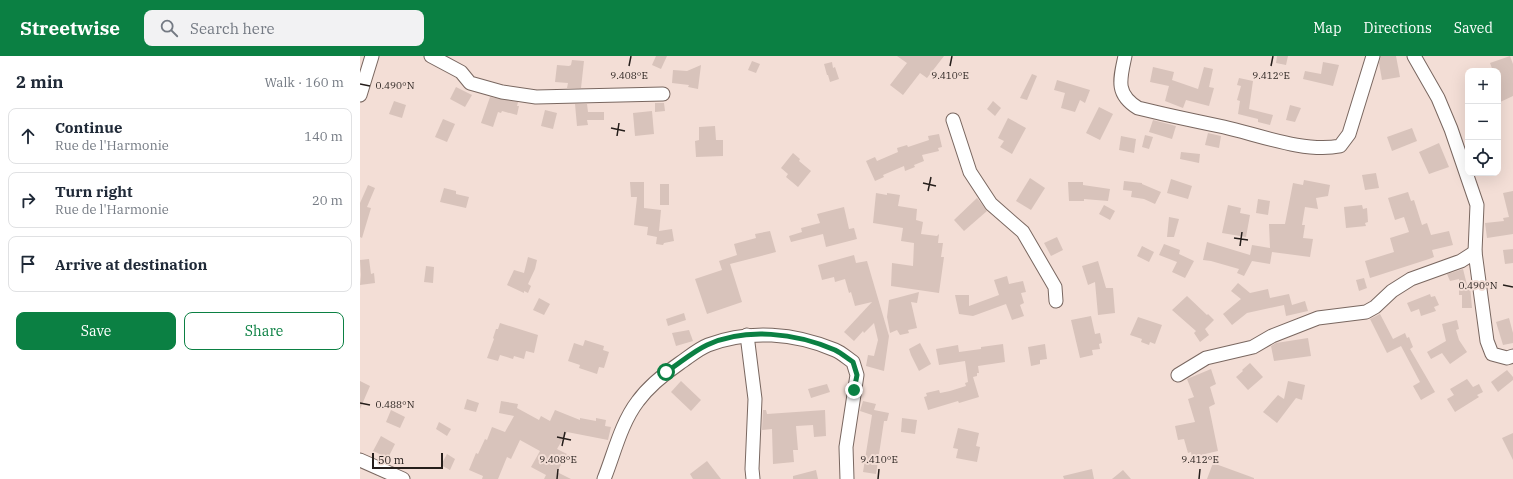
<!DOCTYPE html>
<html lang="en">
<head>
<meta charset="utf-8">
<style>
	body { margin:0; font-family:"IBM Plex Serif",serif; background:#f2f2f3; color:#1f2937 }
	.controls { position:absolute; right:12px; top:12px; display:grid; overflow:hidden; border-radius:8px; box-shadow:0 4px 16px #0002 }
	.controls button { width:36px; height:36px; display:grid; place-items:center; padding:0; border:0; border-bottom:1px solid #e0e1e3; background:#fff; color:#1f2937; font:20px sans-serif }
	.scale { position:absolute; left:12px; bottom:10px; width:71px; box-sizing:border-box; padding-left:4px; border:2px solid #251e1b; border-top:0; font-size:11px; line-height:14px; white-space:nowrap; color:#251e1b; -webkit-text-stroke:3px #f3ded6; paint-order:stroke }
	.stop { position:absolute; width:12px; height:12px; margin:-9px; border:3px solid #0b8043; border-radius:50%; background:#fff }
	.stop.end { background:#0b8043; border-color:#fff; box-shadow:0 1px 4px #0008 }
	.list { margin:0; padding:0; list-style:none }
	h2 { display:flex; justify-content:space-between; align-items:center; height:52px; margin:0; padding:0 16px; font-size:17px }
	h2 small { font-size:13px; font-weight:400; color:#747a83 }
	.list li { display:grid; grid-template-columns:26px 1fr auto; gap:12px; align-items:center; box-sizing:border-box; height:56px; margin:0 8px 8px; padding:0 8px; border:1px solid #e0e1e3; border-radius:8px }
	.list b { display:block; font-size:15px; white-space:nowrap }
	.list p { margin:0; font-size:13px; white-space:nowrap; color:#747a83 }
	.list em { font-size:13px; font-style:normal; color:#747a83 }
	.actions { display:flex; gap:8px; padding:12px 16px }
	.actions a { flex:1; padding:9px 0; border:1px solid #0b8043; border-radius:8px; text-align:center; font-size:14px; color:#0b8043 }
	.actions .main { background:#0b8043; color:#fff }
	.icon { flex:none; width:22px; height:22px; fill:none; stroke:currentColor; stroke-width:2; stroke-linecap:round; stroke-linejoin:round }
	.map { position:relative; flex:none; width:1153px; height:423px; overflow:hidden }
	header { display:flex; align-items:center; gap:24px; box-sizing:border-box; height:56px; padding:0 20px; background:#0b8043; color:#fff }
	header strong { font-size:19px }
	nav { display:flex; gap:22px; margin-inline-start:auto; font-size:14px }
	.search { width:280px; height:36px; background:#f2f2f3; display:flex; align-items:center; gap:10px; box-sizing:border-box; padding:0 14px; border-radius:8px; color:#747a83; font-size:15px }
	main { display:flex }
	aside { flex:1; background:#fff }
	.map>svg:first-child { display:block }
</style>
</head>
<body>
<header>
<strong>Streetwise</strong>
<div class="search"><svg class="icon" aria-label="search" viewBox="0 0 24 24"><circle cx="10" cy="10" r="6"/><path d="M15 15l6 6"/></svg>Search here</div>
<nav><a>Map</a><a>Directions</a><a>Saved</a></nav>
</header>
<main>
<aside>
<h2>2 min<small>Walk · 160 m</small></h2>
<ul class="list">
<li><svg class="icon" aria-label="ahead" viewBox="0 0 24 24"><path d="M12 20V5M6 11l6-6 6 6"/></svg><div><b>Continue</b><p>Rue de l'Harmonie</p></div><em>140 m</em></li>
<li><svg class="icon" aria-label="right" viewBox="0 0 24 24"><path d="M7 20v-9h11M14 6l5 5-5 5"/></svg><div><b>Turn right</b><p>Rue de l'Harmonie</p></div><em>20 m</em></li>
<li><svg class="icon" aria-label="arrive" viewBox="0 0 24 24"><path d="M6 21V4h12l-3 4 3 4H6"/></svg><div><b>Arrive at destination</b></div></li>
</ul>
<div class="actions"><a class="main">Save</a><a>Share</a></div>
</aside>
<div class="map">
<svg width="1153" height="423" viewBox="0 0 1153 423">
	<rect width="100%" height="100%" fill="#f3ded6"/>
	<g fill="#d8c3bb">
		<path d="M 296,0 L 307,0 L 301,13 L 292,9 Z"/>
		<path d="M 537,0 L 584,0 L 567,22 L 560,17 L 543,39 L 530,29 L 547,7 Z"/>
		<path d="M 917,0 L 928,0 L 926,9 L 916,7 Z"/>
		<path d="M 1021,0 L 1036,0 L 1040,21 L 1022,24 L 1019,7 Z"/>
		<path d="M 1150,0 L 1153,8 L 1153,40 L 1138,47 L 1138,15 L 1133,15 L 1130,7 Z"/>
		<path d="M 212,4 L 224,5 L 221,32 L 207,32 L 208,27 L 195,26 L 197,9 L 209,10 L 211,9 Z"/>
		<path d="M 392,5 L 400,8 L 396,17 L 388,14 Z"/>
		<path d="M 472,6 L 473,12 L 475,11 L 479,23 L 470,26 L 468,19 L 467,19 L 464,8 Z"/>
		<path d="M 963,6 L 979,9 L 973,30 L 943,23 L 945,15 L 961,18 Z"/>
		<path d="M 341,9 L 338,33 L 328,31 L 329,29 L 312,27 L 313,14 L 327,15 Z"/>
		<path d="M 793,11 L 814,16 L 812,24 L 838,33 L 844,11 L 853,13 L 849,31 L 854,32 L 849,50 L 826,44 L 823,52 L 805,45 L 809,30 L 790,26 Z"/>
		<path d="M 672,18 L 677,20 L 667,44 L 660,42 Z"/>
		<path d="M 879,22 L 893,25 L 889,53 L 913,59 L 910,69 L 898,66 L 898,63 L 878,58 L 880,45 L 877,44 L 881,30 L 877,29 Z"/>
		<path d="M 697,24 L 730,34 L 725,47 L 720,44 L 715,56 L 701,52 L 705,37 L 694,34 Z"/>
		<path d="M 96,31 L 112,39 L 105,51 L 90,43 Z"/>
		<path d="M 130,41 L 158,46 L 157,50 L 159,50 L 157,59 L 142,55 L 141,57 L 138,56 L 133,71 L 121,67 Z"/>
		<path d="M 34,45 L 46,49 L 42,62 L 29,58 Z"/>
		<path d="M 633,45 L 641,52 L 635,60 L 627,53 Z"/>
		<path d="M 295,47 L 304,47 L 305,55 L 295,56 Z"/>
		<path d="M 215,48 L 227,48 L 228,56 L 244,56 L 244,64 L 227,64 L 228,69 L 217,70 Z"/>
		<path d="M 930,49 L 941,52 L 935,66 L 926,64 Z"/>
		<path d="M 739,51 L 753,58 L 740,84 L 726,77 Z"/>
		<path d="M 185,54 L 197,57 L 193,73 L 181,70 Z"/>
		<path d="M 292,55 L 294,78 L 275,80 L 273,57 Z"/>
		<path d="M 648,62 L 666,72 L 652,98 L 640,91 L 644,85 L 638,82 Z"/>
		<path d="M 83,63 L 95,68 L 87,86 L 75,81 Z"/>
		<path d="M 793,64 L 816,70 L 812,83 L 789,76 Z"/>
		<path d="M 355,70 L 356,84 L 363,84 L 363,100 L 336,101 L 335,85 L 339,84 L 339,71 Z"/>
		<path d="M 1052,72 L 1057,85 L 1032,95 L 1027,81 Z"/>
		<path d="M 848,77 L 861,80 L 859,92 L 845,89 Z"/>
		<path d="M 579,78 L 582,91 L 578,92 L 579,95 L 562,99 L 564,105 L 554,109 L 555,111 L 545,115 L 544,110 L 523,119 L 524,121 L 515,125 L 506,105 L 515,101 L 517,105 L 538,96 L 537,92 L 547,89 L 548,91 L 569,84 L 568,80 Z"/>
		<path d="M 785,79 L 793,81 L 789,93 L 782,91 Z"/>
		<path d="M 761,80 L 776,83 L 774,97 L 759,94 Z"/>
		<path d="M 1079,87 L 1089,111 L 1069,118 L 1059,96 Z"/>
		<path d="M 821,96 L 840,98 L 839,107 L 820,103 Z"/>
		<path d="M 433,97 L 440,103 L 439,105 L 451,115 L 438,131 L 426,121 L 428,118 L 421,112 Z"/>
		<path d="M 1016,117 L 1019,132 L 1005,134 L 1002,119 Z"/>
		<path d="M 670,122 L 685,132 L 671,154 L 656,145 Z"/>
		<path d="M 811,123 L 832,130 L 828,143 L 807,137 Z"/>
		<path d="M 944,124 L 970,129 L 968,140 L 956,142 L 958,153 L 945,151 L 942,169 L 945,169 L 943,182 L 953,183 L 950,201 L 912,196 L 910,208 L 892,205 L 884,220 L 877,217 L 879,213 L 851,205 L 843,204 L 847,186 L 890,199 L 892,189 L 910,192 L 909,168 L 925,168 L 933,127 L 943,129 Z"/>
		<path d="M 764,125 L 782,127 L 782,128 L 801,136 L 795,148 L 784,143 L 771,141 L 772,135 L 763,134 Z"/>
		<path d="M 270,126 L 284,126 L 284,152 L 301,154 L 299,175 L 312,173 L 314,185 L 304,187 L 303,189 L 296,188 L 297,181 L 287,179 L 288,171 L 274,169 L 277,141 L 271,141 Z"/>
		<path d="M 708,126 L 723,126 L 723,129 L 750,133 L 748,145 L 724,143 L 724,145 L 709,145 Z"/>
		<rect x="300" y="128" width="9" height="21"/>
		<path d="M 8,129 L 15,132 L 7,151 L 11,152 L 2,182 L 0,181 L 0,147 Z"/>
		<path d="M 84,132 L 96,135 L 96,138 L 109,141 L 106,152 L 80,146 Z"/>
		<path d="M 1153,135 L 1153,178 L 1127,182 L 1125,167 L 1144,165 L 1143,162 L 1149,161 L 1143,137 Z"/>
		<path d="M 1048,136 L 1051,145 L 1054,144 L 1062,169 L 1067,167 L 1071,179 L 1089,175 L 1093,189 L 1072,194 L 1074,201 L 1069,203 L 1010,222 L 1005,205 L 1034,196 L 1030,182 L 1049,176 L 1044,161 L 1035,164 L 1028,142 Z"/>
		<path d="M 516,137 L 527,139 L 527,137 L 540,139 L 538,150 L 557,153 L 556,164 L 563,166 L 561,178 L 577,180 L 579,178 L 578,187 L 583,187 L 581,201 L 584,201 L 579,237 L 531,230 L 532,207 L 553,210 L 554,187 L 541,185 L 543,172 L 513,167 Z"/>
		<path d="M 617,142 L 627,155 L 604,175 L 594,164 Z"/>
		<path d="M 898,143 L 910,145 L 908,159 L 896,157 Z"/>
		<path d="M 744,149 L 755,155 L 750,164 L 739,158 Z"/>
		<path d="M 868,149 L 881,152 L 880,157 L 890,159 L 886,181 L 862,177 Z"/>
		<path d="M 1002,149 L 1003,153 L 1007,152 L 1008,166 L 1005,167 L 1006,170 L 986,172 L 984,151 Z"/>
		<path d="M 484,151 L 489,173 L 494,172 L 497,183 L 466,191 L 463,178 L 431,186 L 429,180 L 442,176 L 441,172 L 460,167 L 457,158 Z"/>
		<path d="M 809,161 L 819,163 L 814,181 L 807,181 Z"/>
		<path d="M 410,175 L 416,196 L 370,208 L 382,246 L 347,258 L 335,223 L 362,214 L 359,205 L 377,199 L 374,188 L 396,182 L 395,178 Z"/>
		<path d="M 697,181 L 703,194 L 691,200 L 684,187 Z"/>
		<path d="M 804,188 L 820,194 L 819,198 L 834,205 L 825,222 L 812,216 L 817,206 L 799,199 Z"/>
		<path d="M 782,190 L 794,196 L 789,206 L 777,200 Z"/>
		<path d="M 1153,193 L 1153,207 L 1145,208 L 1143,194 Z"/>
		<path d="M 494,199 L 496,207 L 507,205 L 529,280 L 524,315 L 506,310 L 508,299 L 514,300 L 518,284 L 514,267 L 504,277 L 503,275 L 494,285 L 484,276 L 512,246 L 495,250 L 491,236 L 489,237 L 485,223 L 475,226 L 474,221 L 462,224 L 458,209 Z"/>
		<path d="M 168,201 L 177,204 L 175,213 L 168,228 L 171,230 L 168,237 L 164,235 L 164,237 L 147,229 L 154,214 L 164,217 Z"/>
		<path d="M 9,203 L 11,218 L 14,217 L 15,227 L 0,229 L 1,219 L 0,204 Z"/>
		<path d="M 738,205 L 746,232 L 753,232 L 755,257 L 738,259 L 735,226 L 728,229 L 722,210 Z"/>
		<path d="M 66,210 L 74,211 L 73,227 L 64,226 Z"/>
		<path d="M 1103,213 L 1107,229 L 1110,229 L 1112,252 L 1102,252 L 1102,239 L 1099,239 L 1099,223 L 1090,225 L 1087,218 Z"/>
		<path d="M 647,220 L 649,228 L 663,225 L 666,236 L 661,237 L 664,247 L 660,249 L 664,260 L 652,264 L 646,248 L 613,260 L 599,258 L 595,239 L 609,239 L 609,250 L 639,239 L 634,224 Z"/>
		<path d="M 1004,222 L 1007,232 L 999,235 L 996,224 Z"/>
		<path d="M 878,227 L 890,237 L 908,233 L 910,242 L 929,238 L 932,249 L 945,245 L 948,255 L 926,260 L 924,249 L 887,257 L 872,269 L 863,258 L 881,243 L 871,235 Z"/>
		<path d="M 559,236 L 557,247 L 551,246 L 557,272 L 548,274 L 549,277 L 540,279 L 537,274 L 530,277 L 527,261 L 529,244 Z"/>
		<path d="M 1070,238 L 1071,241 L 1075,240 L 1079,249 L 1074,251 L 1076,255 L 1061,260 L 1059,253 L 1051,256 L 1047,247 Z"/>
		<path d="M 827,240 L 847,259 L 848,258 L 854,264 L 845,273 L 849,279 L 840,286 L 834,277 L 836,275 L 812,254 Z"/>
		<path d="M 179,242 L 190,248 L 184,259 L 173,254 Z"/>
		<path d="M 324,257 L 326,264 L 308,270 L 306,263 Z"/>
		<path d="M 1020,258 L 1033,283 L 1045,277 L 1047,282 L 1049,281 L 1053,291 L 1050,293 L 1075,336 L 1061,344 L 1053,330 L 1060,326 L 1041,290 L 1027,297 L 1010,263 Z"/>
		<path d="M 731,260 L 735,278 L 740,277 L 742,287 L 739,288 L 740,293 L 732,294 L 733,299 L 720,302 L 711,264 Z"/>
		<path d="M 778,261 L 802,269 L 795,288 L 790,286 L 789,289 L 781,286 L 782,283 L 770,279 Z"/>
		<path d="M 1149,262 L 1153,277 L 1153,287 L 1143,289 L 1136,266 Z"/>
		<path d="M 1097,264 L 1099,273 L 1096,274 L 1099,284 L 1107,296 L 1090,308 L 1082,297 L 1071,303 L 1067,296 L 1086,285 L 1082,268 Z"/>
		<path d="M 140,267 L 178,279 L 174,297 L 166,295 L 164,303 L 154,300 L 153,303 L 140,299 L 138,305 L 127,302 L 134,283 L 133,282 L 136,273 L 138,273 Z"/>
		<path d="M 329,274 L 333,285 L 316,290 L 312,277 Z"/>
		<path d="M 948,282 L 951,300 L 914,305 L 911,290 L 916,287 Z"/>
		<path d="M 225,284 L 244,290 L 243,294 L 249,296 L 244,312 L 239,311 L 237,318 L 219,312 L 220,309 L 208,305 L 214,287 L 223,290 Z"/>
		<path d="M 560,287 L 571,308 L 559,315 L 551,299 L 549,293 Z"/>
		<path d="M 643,288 L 645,306 L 618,310 L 619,317 L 617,317 L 617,320 L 613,321 L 619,341 L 599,347 L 598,345 L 568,354 L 564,341 L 567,340 L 566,337 L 579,334 L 580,337 L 590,335 L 606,330 L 605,327 L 608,326 L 605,305 L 579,309 L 576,293 L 598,289 L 599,296 L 621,293 L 621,291 Z"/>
		<path d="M 685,288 L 687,303 L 680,304 L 680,308 L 671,310 L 668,291 Z"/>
		<path d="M 890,307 L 903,321 L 888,334 L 876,321 L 883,315 L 882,314 Z"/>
		<path d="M 851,313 L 856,328 L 850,331 L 855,348 L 849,351 L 858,395 L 832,401 L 831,396 L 828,397 L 824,383 L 818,384 L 815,370 L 835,366 L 828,343 L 834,341 L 827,323 Z"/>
		<path d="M 1147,314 L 1153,321 L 1153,324 L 1138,336 L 1131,326 Z"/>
		<path d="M 1107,323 L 1113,331 L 1119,328 L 1123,336 L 1117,339 L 1119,341 L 1095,356 L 1087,343 L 1094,339 L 1090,333 Z"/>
		<path d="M 0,325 L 10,330 L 0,353 Z"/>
		<path d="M 321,325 L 341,344 L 331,355 L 311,336 Z"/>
		<path d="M 928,325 L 945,329 L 942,344 L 936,342 L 917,367 L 903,356 L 918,339 L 924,343 Z"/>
		<path d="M 467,328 L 470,336 L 451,342 L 448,333 Z"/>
		<path d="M 107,343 L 119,347 L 116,356 L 104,353 Z"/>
		<path d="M 141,345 L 158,348 L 157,352 L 179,364 L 181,360 L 190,365 L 195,354 L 220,364 L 220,362 L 236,365 L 236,362 L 246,364 L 245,370 L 251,371 L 248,384 L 207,376 L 197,393 L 207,398 L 197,416 L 211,423 L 184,423 L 186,419 L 171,411 L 180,395 L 160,384 L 151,403 L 147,401 L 138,423 L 122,423 L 123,420 L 109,414 L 116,397 L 118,398 L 125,383 L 127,384 L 132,371 L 145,376 L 154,360 L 139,357 Z"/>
		<path d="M 503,345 L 516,348 L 514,354 L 529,357 L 527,365 L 524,365 L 516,418 L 503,416 L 512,359 L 500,355 Z"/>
		<path d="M 31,354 L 45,361 L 40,372 L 26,366 Z"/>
		<path d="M 403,354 L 406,354 L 407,358 L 465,354 L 466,380 L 454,381 L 453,369 L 436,370 L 438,394 L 433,394 L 434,406 L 413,408 L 412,373 L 402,374 Z"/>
		<path d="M 542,362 L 557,364 L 555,378 L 541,376 Z"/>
		<path d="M 79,366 L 91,373 L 87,380 L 76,373 Z"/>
		<path d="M 598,372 L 619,377 L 616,390 L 620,391 L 617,406 L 596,402 L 598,393 L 593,392 Z"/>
		<path d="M 1153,377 L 1153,404 L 1142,382 Z"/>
		<path d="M 21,380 L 35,388 L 28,402 L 13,395 Z"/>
		<path d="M 87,398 L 95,403 L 90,414 L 81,409 Z"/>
		<path d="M 347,405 L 361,423 L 333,423 L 330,418 Z"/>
		<path d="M 853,407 L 894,422 L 894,423 L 847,423 Z"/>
		<path d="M 732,413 L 734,423 L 704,423 L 703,420 Z"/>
		<path d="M 456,414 L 458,423 L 433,423 L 433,420 Z"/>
		<path d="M 763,414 L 771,423 L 752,423 Z"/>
	</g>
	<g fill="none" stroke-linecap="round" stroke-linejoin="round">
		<g stroke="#796760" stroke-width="15">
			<g id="minor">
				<path d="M 71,0 L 101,16 L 110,27 L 142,36 L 176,41 L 303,38"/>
				<path d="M 765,0 C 760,23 755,38 778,52 C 806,59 835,65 864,71 C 899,79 945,97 980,90 L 989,78 L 1013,0"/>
				<path d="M 1054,0 L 1078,42 L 1091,73 L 1117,149 L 1115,196 L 1127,285 L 1132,298 L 1147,302 L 1153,300"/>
				<path d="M 0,39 L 12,0"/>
				<path d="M 593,64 L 610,116 L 631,148 L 663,176 L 695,231 L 696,245"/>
				<path d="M 387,279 L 395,343 L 392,413 L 393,423"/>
				<path d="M 818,319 L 846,302 L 893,291 L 912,280 L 958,262 L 1006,256 L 1015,251 L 1032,235 L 1051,223 L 1101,205 L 1115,196"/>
				<path d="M 0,404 L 43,423"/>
				<path d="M 244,423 C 254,398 261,367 278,345 C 289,330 304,318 320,307 C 329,301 338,293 348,289 C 389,273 435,277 475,294 C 482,297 487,302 493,306 L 497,319 L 486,391 L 487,423"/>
			</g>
		</g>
		<use href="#minor" stroke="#fff" stroke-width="13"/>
	</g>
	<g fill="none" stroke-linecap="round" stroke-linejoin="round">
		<path stroke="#0b8043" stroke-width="5" d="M 306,316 C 319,308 332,296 347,289 C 386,271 436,277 475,294 C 481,297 487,302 493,306 L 497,319 L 494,334"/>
	</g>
	<path fill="none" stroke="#251e1b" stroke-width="1.5" d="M 269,10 L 271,0M 590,10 L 592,0M 911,10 L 913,0M 0,28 L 10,30M 251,72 L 265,75M 257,80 L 259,67M 563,127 L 576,130M 568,135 L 571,121M 874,182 L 888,184M 880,190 L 882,176M 1143,229 L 1153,231M 0,347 L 10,349M 197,381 L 211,384M 202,390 L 205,376M 197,423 L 198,413M 518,423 L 519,413M 839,423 L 840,413"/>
	<g font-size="10" text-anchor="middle" fill="#251e1b" stroke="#f3ded6" stroke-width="4" stroke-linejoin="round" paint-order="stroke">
		<text x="269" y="23">9.408°E</text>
		<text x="590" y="23">9.410°E</text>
		<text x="911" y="23">9.412°E</text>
		<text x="35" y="33">0.490°N</text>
		<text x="1118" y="233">0.490°N</text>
		<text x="35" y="352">0.488°N</text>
		<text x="198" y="407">9.408°E</text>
		<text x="519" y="407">9.410°E</text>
		<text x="840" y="407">9.412°E</text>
	</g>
</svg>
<div class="controls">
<button>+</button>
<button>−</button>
<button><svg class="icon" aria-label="locate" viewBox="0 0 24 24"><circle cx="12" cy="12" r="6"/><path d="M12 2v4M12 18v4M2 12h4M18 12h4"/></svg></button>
</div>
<div class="scale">50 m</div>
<div class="stop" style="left:306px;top:316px"></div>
<div class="stop end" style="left:494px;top:334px"></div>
</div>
</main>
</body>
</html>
